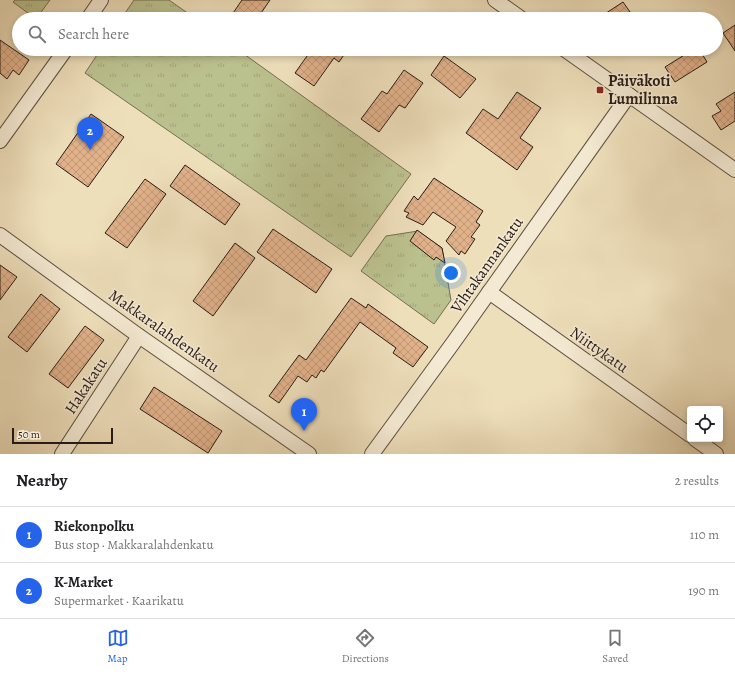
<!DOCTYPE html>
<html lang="en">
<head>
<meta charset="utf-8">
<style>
	body { margin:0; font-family:Alegreya,serif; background:#f6f6f6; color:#202124 }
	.controls { position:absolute; right:12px; bottom:12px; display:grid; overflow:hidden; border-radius:4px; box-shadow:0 2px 6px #0003 }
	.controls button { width:36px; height:36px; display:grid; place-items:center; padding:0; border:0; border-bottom:1px solid #e0e0e0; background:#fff; color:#202124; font:20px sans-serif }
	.scale { position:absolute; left:12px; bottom:10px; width:101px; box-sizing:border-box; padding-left:4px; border:2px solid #291d17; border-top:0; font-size:11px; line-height:14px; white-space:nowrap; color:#291d17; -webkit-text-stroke:3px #f4ead3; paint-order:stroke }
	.you { position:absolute; left:451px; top:273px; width:14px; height:14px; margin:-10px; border:3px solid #fff; border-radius:50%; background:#1a73e8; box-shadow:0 0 0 6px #1a73e833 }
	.badge { display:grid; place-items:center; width:26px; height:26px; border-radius:50%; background:#2563eb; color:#fff; font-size:13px; font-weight:700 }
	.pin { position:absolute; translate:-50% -33px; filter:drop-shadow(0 1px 2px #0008) }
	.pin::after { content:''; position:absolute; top:21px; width:14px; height:12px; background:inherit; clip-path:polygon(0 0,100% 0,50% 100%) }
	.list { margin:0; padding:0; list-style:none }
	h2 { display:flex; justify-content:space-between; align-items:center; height:52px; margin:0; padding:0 16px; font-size:17px }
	h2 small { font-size:13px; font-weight:400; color:#757577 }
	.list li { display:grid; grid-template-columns:26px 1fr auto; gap:12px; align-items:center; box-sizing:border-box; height:56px; padding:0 16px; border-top:1px solid #e0e0e0 }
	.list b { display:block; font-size:15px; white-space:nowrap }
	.list p { margin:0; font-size:13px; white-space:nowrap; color:#757577 }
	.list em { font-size:13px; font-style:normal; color:#757577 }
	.icon { flex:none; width:22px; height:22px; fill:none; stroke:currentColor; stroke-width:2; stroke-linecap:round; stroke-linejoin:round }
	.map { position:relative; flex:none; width:735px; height:454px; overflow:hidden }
	.search { position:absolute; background:#fff; box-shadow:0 2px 6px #0003; left:12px; right:12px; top:12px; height:44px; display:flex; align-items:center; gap:10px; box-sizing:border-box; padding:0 14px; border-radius:22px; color:#757577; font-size:15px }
	.sheet { height:164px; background:#fff }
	nav { display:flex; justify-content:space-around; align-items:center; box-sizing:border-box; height:56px; border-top:1px solid #e0e0e0; background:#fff; font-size:11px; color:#757577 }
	nav a { display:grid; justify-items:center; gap:2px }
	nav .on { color:#2563eb }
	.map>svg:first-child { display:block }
</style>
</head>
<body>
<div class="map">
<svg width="735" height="454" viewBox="0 0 735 454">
	<defs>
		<pattern id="park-tufts" width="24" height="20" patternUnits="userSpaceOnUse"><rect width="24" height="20" fill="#bbc18e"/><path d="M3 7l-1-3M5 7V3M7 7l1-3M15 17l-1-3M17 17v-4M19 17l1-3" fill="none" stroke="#a1a57a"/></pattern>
		<pattern id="building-cross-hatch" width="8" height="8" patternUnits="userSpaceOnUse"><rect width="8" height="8" fill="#e1b18a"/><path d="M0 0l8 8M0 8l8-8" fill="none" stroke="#c19876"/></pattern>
	</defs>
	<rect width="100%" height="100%" fill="#eedfbb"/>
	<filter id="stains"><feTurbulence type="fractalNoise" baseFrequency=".005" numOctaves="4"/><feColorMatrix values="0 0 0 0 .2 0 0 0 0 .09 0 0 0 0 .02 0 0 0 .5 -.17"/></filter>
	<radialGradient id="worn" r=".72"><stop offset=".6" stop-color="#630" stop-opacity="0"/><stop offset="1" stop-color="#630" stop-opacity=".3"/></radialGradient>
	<g fill="url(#park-tufts)" stroke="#726f52">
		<path d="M 15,0 L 50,0 L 36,19 L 13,2 Z"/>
		<path d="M 134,0 L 169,0 L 196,19 L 121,19 Z"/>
		<path d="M 101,49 L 237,49 L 411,174 L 351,257 L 85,73 Z"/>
		<path d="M 418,231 L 442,248 L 451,300 L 434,324 L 361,271 L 386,236 Z"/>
	</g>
	<g fill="url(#building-cross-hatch)" stroke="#291d17">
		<path d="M 242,0 L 270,0 L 257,19 L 229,19 Z"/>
		<path d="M 623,2 L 635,19 L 597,19 Z"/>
		<path d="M 735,25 L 735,51 L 723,33 Z"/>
		<path d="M 0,40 L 29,60 L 19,75 L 13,70 L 7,79 L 0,73 Z"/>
		<path d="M 312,49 L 348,49 L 339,62 L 334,58 L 314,86 L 295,73 Z"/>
		<path d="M 694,49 L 699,49 L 707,62 L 675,82 L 665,67 Z"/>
		<path d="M 444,56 L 476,79 L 460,98 L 431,75 Z"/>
		<path d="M 404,70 L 423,83 L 405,108 L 399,105 L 379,132 L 361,119 L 382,91 L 387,94 Z"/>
		<path d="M 517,92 L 541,108 L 520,138 L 533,147 L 517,170 L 466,133 L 483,109 L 498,119 Z"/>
		<path d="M 735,92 L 735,121 L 721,130 L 712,116 L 721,111 L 716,104 Z"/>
		<path d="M 91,114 L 124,137 L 88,187 L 56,164 Z"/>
		<path d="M 185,165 L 240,204 L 225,225 L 170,186 Z"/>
		<path d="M 434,178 L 483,211 L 476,222 L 480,225 L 471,237 L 475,239 L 465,254 L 461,251 L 459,255 L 446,241 L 456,227 L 433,212 L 423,225 L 406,217 L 409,213 L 404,211 L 414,196 L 418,200 Z"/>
		<path d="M 145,179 L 166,194 L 127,248 L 105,233 Z"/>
		<path d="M 273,229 L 332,269 L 316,293 L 257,252 Z"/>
		<path d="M 417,230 L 442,248 L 445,263 L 436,257 L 434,260 L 410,241 Z"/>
		<path d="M 235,243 L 255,258 L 213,316 L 193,301 Z"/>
		<path d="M 0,265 L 17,277 L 0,300 Z"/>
		<path d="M 41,294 L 60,309 L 27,352 L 8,337 Z"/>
		<path d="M 351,298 L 366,308 L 368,304 L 428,347 L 413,367 L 393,353 L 396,348 L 360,322 L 324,372 L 321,370 L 316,378 L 312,375 L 307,382 L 298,376 L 279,403 L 269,396 L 299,355 L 306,360 Z"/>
		<path d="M 85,326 L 104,340 L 68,388 L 49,374 Z"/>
		<path d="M 154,387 L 222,431 L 208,453 L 140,409 Z"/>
	</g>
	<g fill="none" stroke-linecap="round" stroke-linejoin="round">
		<g stroke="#5a4e40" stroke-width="16">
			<g id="minor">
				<path d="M 495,0 L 522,19"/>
				<path d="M 88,19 L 101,0"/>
				<path d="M 564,49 L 735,170"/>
				<path d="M 0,141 L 66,49"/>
				<path d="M 0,235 L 139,336 L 309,454"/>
				<path d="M 489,292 L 690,435"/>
				<path d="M 695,439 L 716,454"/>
				<path d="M 62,454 L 139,336"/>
				<path d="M 372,454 L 453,343 L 629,95"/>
			</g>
		</g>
		<use href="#minor" stroke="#f4ead3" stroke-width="14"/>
	</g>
	<rect fill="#8f2418" stroke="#f4ead3" stroke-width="1.5" x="596" y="86" width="8" height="8" rx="2"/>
	<g text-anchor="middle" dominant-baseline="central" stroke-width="3" stroke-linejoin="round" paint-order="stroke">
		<g font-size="16" font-weight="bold" fill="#291d17" stroke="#f4ead3" text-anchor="start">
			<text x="608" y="81">Päiväkoti<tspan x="608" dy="18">Lumilinna</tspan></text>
		</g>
		<g font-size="16" fill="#291d17" stroke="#f4ead3">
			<text transform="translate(487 265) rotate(-55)">Vihtakannankatu</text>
			<text transform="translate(164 331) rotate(35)">Makkaralahdenkatu</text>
			<text transform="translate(599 350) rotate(35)">Niittykatu</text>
			<text transform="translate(86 386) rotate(-57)">Hakakatu</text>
		</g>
	</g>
	<rect width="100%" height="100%" filter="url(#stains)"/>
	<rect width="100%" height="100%" fill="url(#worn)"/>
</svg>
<div class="controls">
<button><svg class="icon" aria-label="locate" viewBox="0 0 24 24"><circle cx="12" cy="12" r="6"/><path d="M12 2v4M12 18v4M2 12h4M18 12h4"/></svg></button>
</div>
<div class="scale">50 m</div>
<div class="you"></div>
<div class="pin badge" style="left:304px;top:431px">1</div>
<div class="pin badge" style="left:90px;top:150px">2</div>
<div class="search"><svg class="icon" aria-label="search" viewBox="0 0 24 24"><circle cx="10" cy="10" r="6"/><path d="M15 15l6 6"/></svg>Search here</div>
</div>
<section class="sheet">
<h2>Nearby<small>2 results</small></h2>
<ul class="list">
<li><span class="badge">1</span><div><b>Riekonpolku</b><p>Bus stop · Makkaralahdenkatu</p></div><em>110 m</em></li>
<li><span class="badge">2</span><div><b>K-Market</b><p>Supermarket · Kaarikatu</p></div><em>190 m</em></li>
</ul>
</section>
<nav>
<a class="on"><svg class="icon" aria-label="map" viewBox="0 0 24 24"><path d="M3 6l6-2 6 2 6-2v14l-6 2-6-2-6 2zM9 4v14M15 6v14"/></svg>Map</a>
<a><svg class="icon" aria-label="directions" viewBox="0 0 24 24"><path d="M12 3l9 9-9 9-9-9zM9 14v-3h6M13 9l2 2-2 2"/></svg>Directions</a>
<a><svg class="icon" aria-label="saved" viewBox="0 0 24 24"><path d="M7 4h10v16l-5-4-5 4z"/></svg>Saved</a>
</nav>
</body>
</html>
